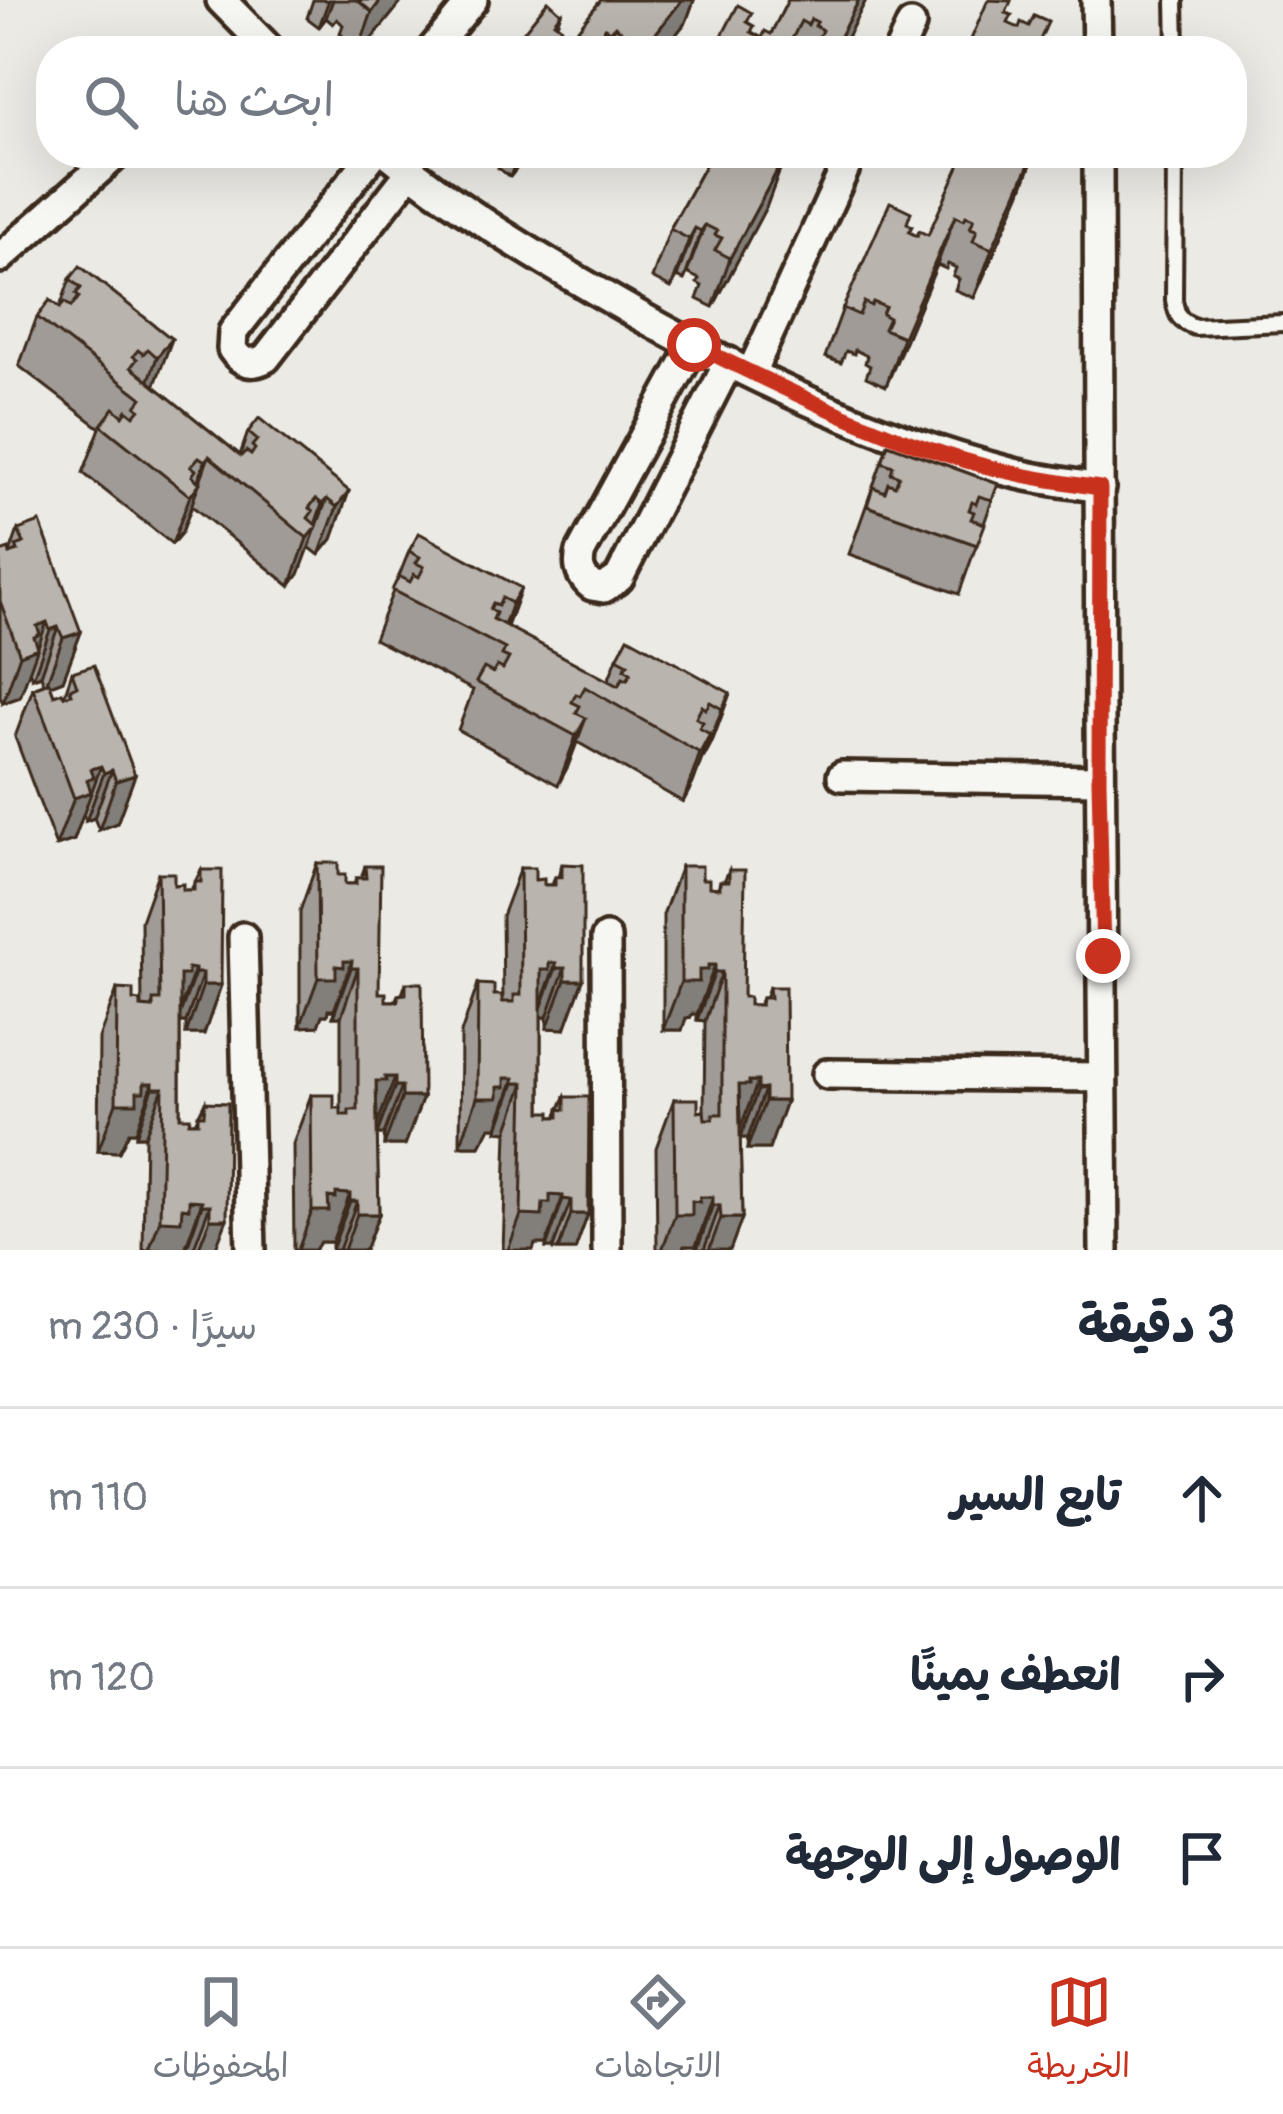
<!DOCTYPE html>
<html lang="ar">
<head>
<meta charset="utf-8">
<style>
	body { margin:0; font-family:Pangolin,"Playpen Sans Arabic",sans-serif; background:#f2f2f3; color:#1f2937; direction:rtl }
	.stop { position:absolute; width:36px; height:36px; margin:-27px; border:9px solid #c8321e; border-radius:50%; background:#fff }
	.stop.end { background:#c8321e; border-color:#fff; box-shadow:0 3px 12px #0008 }
	.list { margin:0; padding:0; list-style:none }
	h2 { display:flex; justify-content:space-between; align-items:center; height:156px; margin:0; padding:0 48px; font-size:51px }
	h2 small { font-size:39px; font-weight:400; color:#747a83 }
	.list li { display:grid; grid-template-columns:78px 1fr auto; gap:36px; align-items:center; box-sizing:border-box; height:180px; padding:0 48px; border-top:3px solid #e0e1e3 }
	.list b { display:block; font-size:45px; white-space:nowrap }
	.list em { font-size:39px; font-style:normal; color:#747a83 }
	.icon { flex:none; width:66px; height:66px; fill:none; stroke:currentColor; stroke-width:2; stroke-linecap:round; stroke-linejoin:round }
	.map { position:relative; flex:none; width:1283px; height:1250px; overflow:hidden; direction:ltr }
	.search { position:absolute; background:#fff; box-shadow:0 12px 48px #0002; left:36px; right:36px; top:36px; height:132px; display:flex; align-items:center; gap:30px; box-sizing:border-box; padding:0 42px; border-radius:48px; color:#747a83; font-size:45px }
	.sheet { height:696px; background:#fff }
	nav { display:flex; justify-content:space-around; align-items:center; box-sizing:border-box; height:168px; border-top:3px solid #e0e1e3; background:#fff; font-size:33px; color:#747a83 }
	nav a { display:grid; justify-items:center; gap:6px }
	nav .on { color:#c8321e }
	.map>svg:first-child { display:block }
</style>
</head>
<body>
<div class="map">
<svg width="1283" height="1250" viewBox="0 0 1283 1250">
	<rect width="100%" height="100%" fill="#ebeae5"/>
	<filter id="ink" filterUnits="userSpaceOnUse"><feTurbulence type="fractalNoise" baseFrequency=".00833" numOctaves="2"/><feDisplacementMap in="SourceGraphic" scale="24" xChannelSelector="R" yChannelSelector="G"/><feConvolveMatrix kernelMatrix="1 2 1 2 8 2 1 2 1" color-interpolation-filters="sRGB"/></filter>
	<g filter="url(#ink)">
		<g fill="none" stroke-linecap="round" stroke-linejoin="round">
			<g stroke="#3b2a1e" stroke-width="22">
				<g id="service">
					<path d="M 1175,0 L 1176,51"/>
					<path d="M 1175,153 L 1174,300 C 1177,316 1179,321 1195,327 L 1283,323"/>
				</g>
			</g>
			<g stroke="#3b2a1e" stroke-width="36">
				<g id="minor">
					<path d="M 221,0 L 271,51"/>
					<path d="M 1096,0 L 1097,51"/>
					<path d="M 431,51 L 473,0"/>
					<path d="M 899,51 L 911,25"/>
					<path d="M 374,153 L 233,332 L 232,349 C 241,363 252,366 266,358 L 411,171"/>
					<path d="M 388,153 C 452,205 522,248 593,289 C 724,366 863,434 1010,472 C 1039,480 1070,483 1100,488"/>
					<path d="M 1098,153 C 1100,519 1099,884 1104,1250"/>
					<path d="M 0,258 L 118,153"/>
					<path d="M 694,345 L 581,552 C 577,566 580,576 592,586 L 604,588 L 619,578 L 729,362"/>
					<path d="M 751,373 L 852,153"/>
					<path d="M 842,776 L 1099,780"/>
					<path d="M 243,937 L 251,1250"/>
					<path d="M 606,938 L 607,1250"/>
					<path d="M 827,1074 L 1102,1077"/>
				</g>
			</g>
			<use href="#service" stroke="#f6f6f2" stroke-width="14"/>
			<use href="#minor" stroke="#f6f6f2" stroke-width="27"/>
		</g>
		<g fill="#a09b96" stroke="#3b2a1e" stroke-width="3">
			<path d="M 313,0 L 403,0 L 362,51 L 342,51 L 338,47 L 342,35 L 340,33 L 343,25 L 337,19 L 333,24 L 326,18 L 319,27 L 307,18 Z"/>
			<path d="M 601,0 L 694,0 L 686,22 L 663,51 L 508,51 L 561,13 L 557,24 L 559,32 L 564,35 L 574,34 Z"/>
			<path d="M 788,0 L 866,0 L 840,51 L 714,51 L 748,23 L 752,32 L 762,38 L 771,34 Z"/>
			<path d="M 499,153 L 529,153 L 510,177 L 498,168 L 502,156 Z"/>
			<path d="M 667,153 L 699,153 L 697,157 L 691,154 L 685,163 Z"/>
			<path d="M 709,153 L 743,153 L 742,156 L 749,160 L 758,156 L 785,156 L 767,205 L 713,307 L 697,299 L 702,286 L 697,283 L 699,279 L 687,273 L 684,280 L 677,277 L 671,288 L 652,278 L 670,229 L 709,158 L 707,157 Z"/>
			<path d="M 1035,153 L 1020,194 L 974,298 L 955,290 L 959,279 L 953,276 L 956,268 L 948,264 L 946,269 L 937,265 L 886,386 L 866,377 L 870,366 L 865,363 L 867,356 L 855,350 L 854,354 L 846,351 L 841,363 L 825,357 L 843,308 L 907,223 L 910,232 L 917,236 L 928,235 Z"/>
			<path d="M 70,279 L 172,339 L 154,386 L 240,455 L 248,432 L 349,491 L 332,539 L 319,555 L 309,547 L 299,574 L 290,586 L 192,506 L 182,532 L 172,544 L 83,473 L 100,428 L 19,366 L 37,317 L 60,307 Z"/>
			<path d="M 888,444 L 998,484 L 959,594 L 849,554 Z"/>
			<path d="M 18,530 L 81,632 L 63,680 L 50,685 L 54,695 L 64,696 L 72,672 L 135,775 L 117,823 L 99,830 L 94,818 L 86,821 L 83,814 L 74,840 L 56,846 L 15,737 L 33,688 L 44,684 L 41,675 L 33,678 L 29,671 L 20,697 L 3,703 L 0,697 L 0,552 L 10,553 Z"/>
			<path d="M 409,551 L 521,588 L 507,627 L 608,681 L 617,658 L 730,693 L 712,742 L 704,757 L 703,756 L 693,783 L 683,802 L 577,742 L 568,766 L 558,785 L 458,730 L 473,690 L 374,639 Z"/>
			<path d="M 317,863 L 345,884 L 354,884 L 356,878 L 361,878 L 365,866 L 379,993 L 386,1001 L 395,1001 L 398,995 L 402,994 L 406,983 L 423,1097 L 405,1145 L 384,1145 L 384,1134 L 377,1134 L 379,1214 L 365,1250 L 332,1250 L 332,1242 L 320,1242 L 315,1250 L 294,1250 L 293,1144 L 311,1095 L 334,1108 L 341,1108 L 341,1017 L 333,1017 L 334,1010 L 328,1010 L 327,1015 L 322,1015 L 318,1026 L 300,1027 L 300,911 Z"/>
			<path d="M 562,864 L 583,980 L 565,1029 L 547,1028 L 547,1017 L 541,1017 L 541,1112 L 551,1117 L 556,1117 L 565,1097 L 588,1214 L 575,1250 L 553,1250 L 553,1248 L 546,1248 L 546,1244 L 535,1244 L 533,1250 L 503,1250 L 507,1132 L 497,1131 L 497,1127 L 490,1127 L 480,1146 L 460,1146 L 461,1033 L 478,984 L 503,1002 L 502,916 L 520,868 L 544,885 L 552,885 L 555,877 L 558,877 Z"/>
			<path d="M 681,866 L 702,879 L 709,887 L 718,888 L 720,881 L 724,881 L 729,870 L 743,997 L 749,1005 L 759,1005 L 762,998 L 765,998 L 769,987 L 786,1101 L 769,1149 L 747,1149 L 748,1138 L 740,1138 L 742,1218 L 730,1250 L 696,1250 L 696,1246 L 684,1246 L 682,1250 L 657,1250 L 656,1148 L 674,1099 L 698,1112 L 704,1111 L 705,1021 L 697,1020 L 697,1014 L 692,1014 L 690,1018 L 686,1018 L 682,1030 L 663,1030 L 663,915 Z"/>
			<path d="M 201,870 L 221,985 L 204,1034 L 186,1034 L 186,1022 L 180,1022 L 180,1117 L 189,1122 L 195,1122 L 205,1102 L 215,1250 L 143,1250 L 145,1136 L 136,1136 L 136,1132 L 129,1132 L 119,1152 L 98,1151 L 99,1038 L 117,989 L 142,1007 L 141,921 L 158,873 L 183,890 L 191,890 Z"/>
		</g>
		<g fill="#827e7a" stroke="#3b2a1e" stroke-width="3">
			<path d="M 329,0 L 333,0 L 326,18 L 319,27 Z"/>
			<path d="M 381,0 L 403,0 L 362,51 L 358,51 L 372,12 Z"/>
			<path d="M 682,0 L 694,0 L 686,22 L 663,51 L 642,51 Z"/>
			<path d="M 859,0 L 866,0 L 840,51 L 832,51 Z"/>
			<path d="M 615,26 L 606,51 L 603,51 L 610,31 Z"/>
			<path d="M 605,28 L 597,51 L 587,51 Z"/>
			<path d="M 519,153 L 529,153 L 510,177 Z"/>
			<path d="M 1035,153 L 1020,194 L 974,298 L 992,249 Z"/>
			<path d="M 785,156 L 767,205 L 713,307 L 730,258 Z"/>
			<path d="M 955,216 L 937,265 L 886,386 L 903,337 Z"/>
			<path d="M 705,225 L 687,273 L 684,280 L 701,231 Z"/>
			<path d="M 695,228 L 677,277 L 671,288 L 689,239 Z"/>
			<path d="M 172,339 L 154,387 L 140,406 L 157,357 Z"/>
			<path d="M 209,456 L 182,532 L 172,544 L 190,496 L 194,490 L 205,461 Z"/>
			<path d="M 349,491 L 332,539 L 319,555 L 337,507 Z"/>
			<path d="M 327,499 L 299,574 L 290,586 L 307,538 L 313,531 L 322,504 Z"/>
			<path d="M 521,588 L 503,636 L 497,645 L 512,603 Z"/>
			<path d="M 47,622 L 20,697 L 3,703 L 20,655 L 37,626 Z"/>
			<path d="M 58,627 L 41,675 L 33,678 L 50,630 Z"/>
			<path d="M 81,632 L 63,680 L 45,687 L 63,638 Z"/>
			<path d="M 730,693 L 712,742 L 704,757 L 722,709 Z"/>
			<path d="M 586,718 L 568,766 L 558,785 L 576,736 Z"/>
			<path d="M 710,734 L 693,783 L 683,802 L 700,753 Z"/>
			<path d="M 101,766 L 74,840 L 56,846 L 74,798 L 91,769 Z"/>
			<path d="M 112,770 L 94,818 L 86,821 L 104,773 Z"/>
			<path d="M 135,775 L 117,823 L 99,830 L 116,781 Z"/>
			<path d="M 344,961 L 352,961 L 334,1010 L 328,1010 L 327,1015 L 322,1015 L 318,1026 L 300,1027 L 318,978 Z"/>
			<path d="M 549,963 L 556,963 L 538,1012 L 541,970 Z"/>
			<path d="M 708,965 L 715,965 L 697,1014 L 692,1014 L 690,1018 L 686,1018 L 682,1030 L 663,1030 L 681,982 Z"/>
			<path d="M 188,968 L 195,969 L 177,1017 L 180,975 Z"/>
			<path d="M 351,968 L 358,968 L 341,1017 L 333,1017 Z"/>
			<path d="M 556,968 L 565,968 L 547,1017 L 538,1017 Z"/>
			<path d="M 715,972 L 722,972 L 705,1021 L 697,1020 Z"/>
			<path d="M 195,973 L 203,973 L 186,1022 L 177,1022 Z"/>
			<path d="M 565,980 L 583,980 L 565,1029 L 547,1028 Z"/>
			<path d="M 203,985 L 221,985 L 204,1034 L 186,1034 Z"/>
			<path d="M 385,1077 L 395,1077 L 377,1125 L 376,1081 Z"/>
			<path d="M 505,1078 L 514,1078 L 497,1127 L 490,1127 L 480,1146 L 460,1146 L 477,1098 L 498,1087 Z"/>
			<path d="M 749,1081 L 758,1081 L 740,1129 L 739,1085 Z"/>
			<path d="M 144,1083 L 153,1083 L 136,1132 L 129,1132 L 119,1152 L 98,1151 L 116,1103 L 137,1092 Z"/>
			<path d="M 514,1083 L 524,1083 L 507,1132 L 497,1131 Z"/>
			<path d="M 395,1086 L 402,1086 L 384,1134 L 377,1134 Z"/>
			<path d="M 153,1088 L 163,1088 L 145,1136 L 136,1136 Z"/>
			<path d="M 765,1089 L 748,1138 L 740,1138 L 758,1090 Z"/>
			<path d="M 402,1097 L 423,1097 L 405,1145 L 384,1145 Z"/>
			<path d="M 765,1101 L 786,1101 L 769,1149 L 747,1149 Z"/>
			<path d="M 336,1193 L 350,1194 L 332,1242 L 320,1242 L 315,1250 L 298,1250 L 312,1211 Z"/>
			<path d="M 550,1195 L 563,1196 L 546,1244 L 535,1244 L 533,1250 L 508,1250 L 521,1215 L 543,1203 Z"/>
			<path d="M 700,1197 L 713,1197 L 696,1246 L 684,1246 L 682,1250 L 662,1250 L 675,1215 Z"/>
			<path d="M 563,1199 L 571,1200 L 553,1248 L 546,1248 Z"/>
			<path d="M 189,1200 L 202,1201 L 185,1249 L 149,1250 L 160,1220 L 182,1208 Z"/>
			<path d="M 350,1201 L 357,1201 L 339,1250 L 332,1250 Z"/>
			<path d="M 202,1205 L 210,1205 L 193,1250 L 186,1250 Z"/>
			<path d="M 713,1205 L 720,1205 L 704,1250 L 697,1250 Z"/>
			<path d="M 357,1214 L 379,1214 L 365,1250 L 344,1250 Z"/>
			<path d="M 571,1214 L 588,1214 L 575,1250 L 558,1250 Z"/>
			<path d="M 721,1218 L 742,1218 L 730,1250 L 709,1250 Z"/>
			<path d="M 210,1219 L 227,1219 L 215,1250 L 198,1250 Z"/>
		</g>
		<g fill="#bab4ae" stroke="#3b2a1e" stroke-width="3">
			<path d="M 357,0 L 381,0 L 372,12 Z"/>
			<path d="M 601,0 L 682,0 L 642,51 L 621,51 L 627,44 L 620,39 L 624,33 L 615,26 L 610,31 L 605,28 L 587,51 L 508,51 L 548,1 L 561,13 L 554,22 L 561,27 L 558,31 L 564,35 L 568,30 L 574,34 Z"/>
			<path d="M 788,0 L 859,0 L 833,49 L 817,41 L 822,30 L 815,26 L 817,22 L 811,19 L 808,25 L 801,21 L 786,51 L 714,51 L 738,5 L 752,13 L 747,22 L 754,26 L 751,32 L 762,38 L 765,31 L 771,34 Z"/>
			<path d="M 988,0 L 1011,1 L 1006,13 L 1012,15 L 1008,23 L 1019,28 L 1021,22 L 1029,26 L 1034,16 L 1048,22 L 1035,51 L 966,51 Z"/>
			<path d="M 712,153 L 743,153 L 742,156 L 749,160 L 752,153 L 758,156 L 760,153 L 779,153 L 785,156 L 730,258 L 715,250 L 722,238 L 715,235 L 717,231 L 705,225 L 701,231 L 695,228 L 689,239 L 670,229 Z"/>
			<path d="M 965,153 L 1034,153 L 992,249 L 973,241 L 977,230 L 970,228 L 974,219 L 966,216 L 964,220 L 955,216 L 903,337 L 884,329 L 889,318 L 882,314 L 885,307 L 873,302 L 871,306 L 864,302 L 859,315 L 843,308 L 890,202 L 911,212 L 907,223 L 912,226 L 909,232 L 917,236 L 919,231 L 928,235 Z"/>
			<path d="M 80,266 L 172,339 L 157,357 L 148,349 L 143,354 L 138,350 L 133,356 L 137,359 L 131,367 L 241,456 L 246,451 L 251,455 L 255,449 L 252,446 L 257,440 L 248,432 L 259,418 L 349,491 L 337,507 L 327,499 L 322,504 L 316,499 L 309,508 L 313,511 L 308,518 L 317,526 L 307,538 L 209,456 L 205,461 L 199,457 L 191,466 L 196,470 L 192,476 L 200,483 L 190,496 L 101,425 L 114,408 L 123,416 L 127,410 L 134,416 L 140,409 L 136,406 L 142,398 L 37,317 L 50,300 L 60,308 L 65,302 L 71,307 L 79,297 L 76,294 L 81,288 L 70,279 Z"/>
			<path d="M 888,444 L 998,484 L 992,500 L 979,496 L 976,504 L 972,502 L 969,510 L 974,512 L 971,519 L 985,524 L 977,545 L 867,506 L 873,487 L 885,492 L 888,483 L 895,486 L 899,476 L 891,473 L 893,466 L 882,462 Z"/>
			<path d="M 40,522 L 81,632 L 63,638 L 58,627 L 50,630 L 47,622 L 37,626 L 40,634 L 34,637 L 38,648 L 20,655 L 0,601 L 0,552 L 9,549 L 10,554 L 18,551 L 16,546 L 24,543 L 18,530 Z"/>
			<path d="M 419,533 L 521,588 L 512,603 L 502,598 L 498,605 L 493,603 L 490,609 L 496,613 L 493,619 L 618,686 L 623,678 L 627,680 L 631,673 L 624,669 L 628,664 L 617,658 L 628,637 L 730,693 L 722,709 L 710,702 L 706,709 L 702,706 L 696,718 L 703,722 L 699,728 L 710,734 L 700,753 L 585,687 L 580,696 L 576,694 L 572,702 L 580,706 L 576,713 L 586,718 L 576,736 L 476,682 L 484,668 L 493,673 L 497,666 L 503,669 L 509,658 L 502,655 L 505,649 L 392,590 L 399,576 L 410,582 L 414,574 L 419,577 L 424,567 L 416,563 L 420,557 L 409,551 Z"/>
			<path d="M 94,665 L 135,775 L 116,781 L 112,770 L 104,773 L 101,766 L 91,769 L 94,777 L 87,780 L 91,792 L 74,798 L 33,688 L 49,682 L 54,695 L 62,692 L 64,696 L 72,694 L 70,689 L 77,686 L 72,672 Z"/>
			<path d="M 317,863 L 338,863 L 338,875 L 345,875 L 345,884 L 356,884 L 356,878 L 366,878 L 365,866 L 381,866 L 379,993 L 386,993 L 386,1001 L 398,1001 L 398,995 L 406,994 L 406,983 L 422,983 L 423,1097 L 402,1097 L 402,1086 L 395,1086 L 395,1077 L 385,1077 L 386,1081 L 376,1081 L 379,1214 L 357,1214 L 357,1201 L 350,1201 L 350,1194 L 336,1193 L 336,1198 L 328,1197 L 329,1211 L 312,1211 L 311,1095 L 334,1095 L 334,1108 L 341,1108 L 341,1115 L 349,1115 L 349,1110 L 358,1110 L 358,968 L 351,968 L 352,961 L 344,961 L 344,967 L 336,966 L 336,978 L 318,978 Z"/>
			<path d="M 562,864 L 583,865 L 583,980 L 565,980 L 565,968 L 556,968 L 556,963 L 549,963 L 549,970 L 541,970 L 541,1112 L 551,1112 L 551,1117 L 559,1117 L 559,1109 L 565,1110 L 565,1097 L 589,1097 L 588,1214 L 571,1214 L 571,1200 L 563,1199 L 563,1196 L 550,1195 L 550,1203 L 543,1203 L 542,1216 L 521,1215 L 524,1083 L 514,1083 L 514,1078 L 505,1078 L 505,1087 L 498,1087 L 498,1098 L 477,1098 L 478,984 L 494,985 L 494,995 L 502,995 L 502,1002 L 514,1002 L 514,995 L 521,995 L 520,868 L 535,868 L 535,880 L 544,879 L 544,885 L 555,885 L 555,877 L 562,877 Z"/>
			<path d="M 681,866 L 702,866 L 702,879 L 709,879 L 709,887 L 720,888 L 720,881 L 729,881 L 729,870 L 745,870 L 743,997 L 749,997 L 749,1005 L 761,1005 L 762,998 L 770,998 L 769,987 L 785,987 L 786,1101 L 765,1101 L 765,1089 L 758,1090 L 758,1081 L 749,1081 L 749,1085 L 739,1085 L 742,1218 L 721,1218 L 720,1205 L 713,1205 L 713,1197 L 700,1197 L 700,1202 L 692,1201 L 692,1215 L 675,1215 L 674,1099 L 698,1099 L 698,1112 L 704,1111 L 705,1119 L 713,1119 L 713,1114 L 722,1114 L 722,972 L 715,972 L 715,965 L 708,965 L 708,970 L 699,970 L 699,982 L 681,982 Z"/>
			<path d="M 201,870 L 222,870 L 221,985 L 203,985 L 203,973 L 195,973 L 195,969 L 188,968 L 188,975 L 180,975 L 180,1117 L 190,1117 L 189,1122 L 198,1122 L 198,1115 L 204,1115 L 205,1102 L 228,1103 L 227,1219 L 210,1219 L 210,1205 L 202,1205 L 202,1201 L 189,1200 L 189,1209 L 182,1208 L 181,1221 L 160,1220 L 163,1088 L 153,1088 L 153,1083 L 144,1083 L 144,1092 L 137,1092 L 137,1103 L 116,1103 L 117,989 L 133,990 L 133,1000 L 141,1001 L 141,1007 L 153,1008 L 153,1000 L 160,1000 L 158,873 L 174,873 L 174,885 L 183,884 L 183,890 L 194,890 L 194,882 L 201,882 Z"/>
		</g>
	</g>
	<g fill="none" stroke-linecap="round" stroke-linejoin="round" filter="url(#ink)">
		<path stroke="#c8321e" stroke-width="15" d="M 694,345 C 798,395 904,450 1018,474 C 1045,480 1073,484 1100,488 L 1099,780 L 1103,956"/>
	</g>
</svg>
<div class="stop" style="left:694px;top:345px"></div>
<div class="stop end" style="left:1103px;top:956px"></div>
<div class="search"><svg class="icon" aria-label="search" viewBox="0 0 24 24"><circle cx="10" cy="10" r="6"/><path d="M15 15l6 6"/></svg>ابحث هنا</div>
</div>
<section class="sheet">
<h2>3 دقيقة<small>سيرًا · 230 m</small></h2>
<ul class="list">
<li><svg class="icon" aria-label="ahead" viewBox="0 0 24 24"><path d="M12 20V5M6 11l6-6 6 6"/></svg><div><b>تابع السير</b></div><em>110 m</em></li>
<li><svg class="icon" aria-label="right" viewBox="0 0 24 24"><path d="M7 20v-9h11M14 6l5 5-5 5"/></svg><div><b>انعطف يمينًا</b></div><em>120 m</em></li>
<li><svg class="icon" aria-label="arrive" viewBox="0 0 24 24"><path d="M6 21V4h12l-3 4 3 4H6"/></svg><div><b>الوصول إلى الوجهة</b></div></li>
</ul>
</section>
<nav>
<a class="on"><svg class="icon" aria-label="map" viewBox="0 0 24 24"><path d="M3 6l6-2 6 2 6-2v14l-6 2-6-2-6 2zM9 4v14M15 6v14"/></svg>الخريطة</a>
<a><svg class="icon" aria-label="directions" viewBox="0 0 24 24"><path d="M12 3l9 9-9 9-9-9zM9 14v-3h6M13 9l2 2-2 2"/></svg>الاتجاهات</a>
<a><svg class="icon" aria-label="saved" viewBox="0 0 24 24"><path d="M7 4h10v16l-5-4-5 4z"/></svg>المحفوظات</a>
</nav>
</body>
</html>
